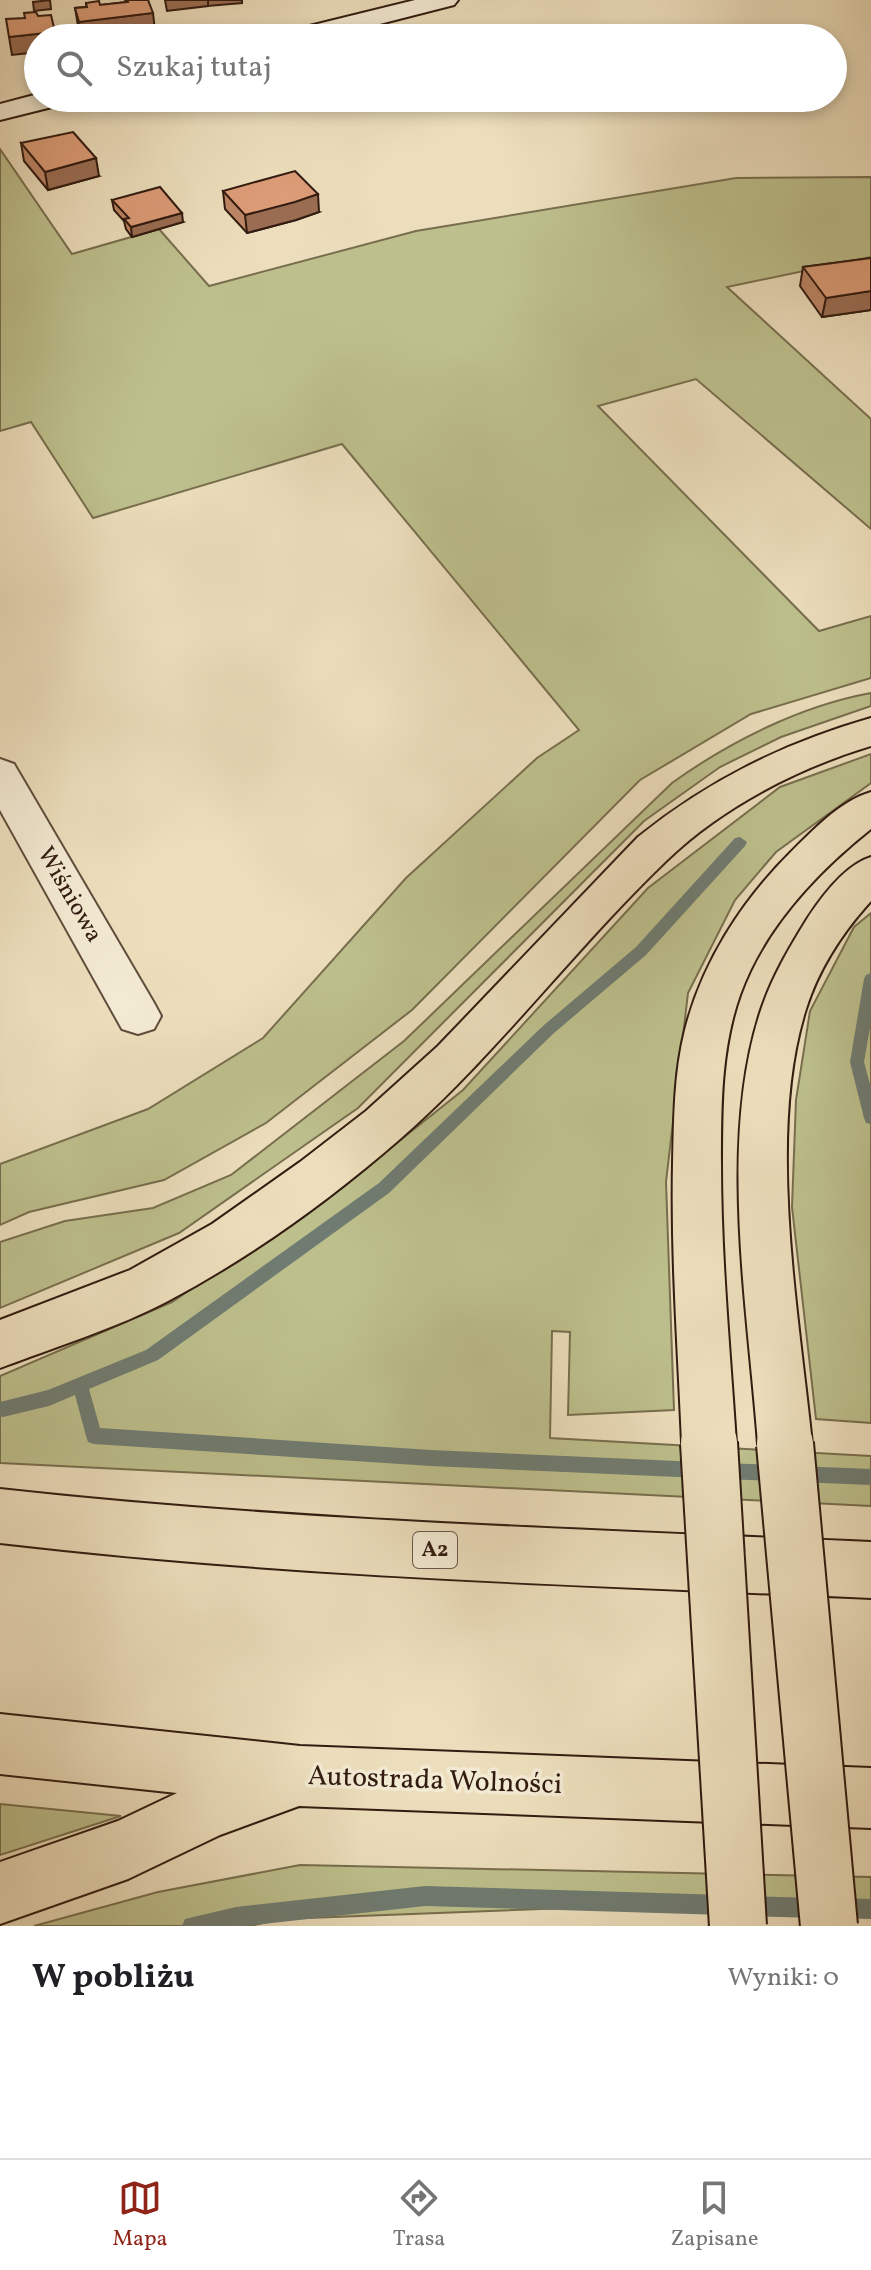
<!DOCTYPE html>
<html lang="pl">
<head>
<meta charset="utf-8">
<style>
	body { margin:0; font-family:Vollkorn,serif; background:#f2f2f2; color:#202124 }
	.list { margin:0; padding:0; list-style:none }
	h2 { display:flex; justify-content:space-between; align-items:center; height:104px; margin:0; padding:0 32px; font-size:34px }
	h2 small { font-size:26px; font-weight:400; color:#757577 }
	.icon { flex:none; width:44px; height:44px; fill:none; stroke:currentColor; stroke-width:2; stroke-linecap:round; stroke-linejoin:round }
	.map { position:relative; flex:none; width:871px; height:1926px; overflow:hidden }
	.search { position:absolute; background:#fff; box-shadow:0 4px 12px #0003; left:24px; right:24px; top:24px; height:88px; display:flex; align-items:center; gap:20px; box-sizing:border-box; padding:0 28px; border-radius:44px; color:#757577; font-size:30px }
	.sheet { height:232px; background:#fff }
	nav { display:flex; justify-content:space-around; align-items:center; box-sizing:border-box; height:112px; border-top:2px solid #e0e0e0; background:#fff; font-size:22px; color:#757577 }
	nav a { display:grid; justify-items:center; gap:4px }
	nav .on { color:#8f2418 }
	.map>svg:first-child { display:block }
</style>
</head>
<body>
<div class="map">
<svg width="871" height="1926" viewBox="0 0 871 1926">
	<rect width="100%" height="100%" fill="#ecdebc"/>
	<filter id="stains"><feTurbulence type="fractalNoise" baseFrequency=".0025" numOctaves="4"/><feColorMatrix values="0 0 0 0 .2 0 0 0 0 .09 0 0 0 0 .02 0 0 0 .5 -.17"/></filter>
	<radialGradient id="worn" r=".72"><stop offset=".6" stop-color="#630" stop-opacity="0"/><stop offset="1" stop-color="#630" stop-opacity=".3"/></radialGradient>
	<g fill="#bdc08d" stroke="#786e4e" stroke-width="2">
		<path d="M 0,149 L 72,254 L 159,229 L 209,286 L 416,231 L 736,178 L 871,177 L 871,257 L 727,287 L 871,419 L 871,529 L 696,379 L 598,406 L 819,631 L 871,616 L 871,678 L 751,714 L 640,780 L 412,1010 L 266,1123 L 164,1180 L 29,1212 L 0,1225 L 0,1164 L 148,1109 L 263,1038 L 406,878 L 537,758 L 579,730 L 342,444 L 93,518 L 31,422 L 0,431 Z"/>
		<path d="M 871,693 L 871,706 L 781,737 L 720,767 L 644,821 L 358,1108 L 179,1233 L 0,1308 L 0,1242 L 65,1221 L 153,1208 L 231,1175 L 404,1041 L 672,783 C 729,742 800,706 871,693 Z"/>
		<path d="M 871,754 L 871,783 L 776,852 L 735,900 L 688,993 L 666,1182 L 674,1410 L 568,1415 L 570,1332 L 552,1331 L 550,1438 L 871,1456 L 871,1506 L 0,1463 L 0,1376 L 172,1302 L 343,1186 L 463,1090 L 648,888 L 780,787 Z"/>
		<path d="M 871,913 L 871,1423 L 816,1419 L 792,1207 L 796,1100 L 810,1011 L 854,927 Z"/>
		<path d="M 0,1804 L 121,1816 L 0,1855 Z"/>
		<path d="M 300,1865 L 871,1877 L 871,1908 L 675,1904 L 281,1919 L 250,1926 L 34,1926 L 158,1892 Z"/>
	</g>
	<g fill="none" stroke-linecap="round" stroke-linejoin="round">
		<g fill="#707c72" fill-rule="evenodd">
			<path d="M 740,837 L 747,842 L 745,846 L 646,955 L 554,1033 L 389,1193 L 158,1360 L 89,1389 L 100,1428 L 431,1450 L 700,1462 L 706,1464 L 709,1470 L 706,1476 L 700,1478 L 431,1466 L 94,1444 L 88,1442 L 86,1436 L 75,1395 L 49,1406 L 3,1417 L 0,1416 L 0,1402 L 48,1390 L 146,1350 L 379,1183 L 544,1025 L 636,947 L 735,838 Z"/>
			<path d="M 871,973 L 871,1022 L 864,1062 L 871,1088 L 871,1124 L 866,1123 L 864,1118 L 850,1062 L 864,979 L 866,975 Z"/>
			<path d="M 721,1463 L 776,1465 L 782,1467 L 785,1473 L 782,1479 L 776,1481 L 721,1479 L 715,1477 L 712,1471 L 715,1465 Z"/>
			<path d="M 797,1466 L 871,1469 L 871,1485 L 797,1482 L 791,1480 L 788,1474 L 791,1468 Z"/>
			<path d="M 425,1886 L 725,1895 L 732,1898 L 735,1905 L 732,1912 L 725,1915 L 425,1906 L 245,1926 L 182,1926 L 185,1919 L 236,1907 Z"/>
			<path d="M 746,1896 L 817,1898 L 824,1901 L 827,1908 L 824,1915 L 817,1918 L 746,1916 L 739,1913 L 736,1906 L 739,1899 Z"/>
			<path d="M 838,1898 L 871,1899 L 871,1919 L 838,1918 L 831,1915 L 828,1908 L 831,1901 Z"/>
		</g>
		<g stroke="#604c3b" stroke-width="4">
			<path id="street" d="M 0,759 L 14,764 L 154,1003 L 161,1016 L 154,1029 L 138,1034 L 122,1029 L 0,810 Z"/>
		</g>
		<g stroke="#321b10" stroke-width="4">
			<g id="secondary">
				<path d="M 415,0 L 458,0 L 454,5 L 325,38 L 281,38 L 285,32 Z"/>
				<path d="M 38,94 L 38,98 L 68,98 L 64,104 L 0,120 L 0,104 Z"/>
			</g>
		</g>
		<g stroke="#321b10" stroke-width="4">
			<g id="highway">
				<path d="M 871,718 L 871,746 C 798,768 722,807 667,860 C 574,949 497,1054 400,1139 C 330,1200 251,1257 168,1301 C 119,1327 53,1348 0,1368 L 0,1320 L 130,1270 L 212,1224 L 300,1162 L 366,1111 L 438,1046 L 638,837 C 709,780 784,743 871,718 Z"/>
				<path d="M 871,792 L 871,829 C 817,872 764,928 740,995 C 721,1049 721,1106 721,1163 C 721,1257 730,1350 736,1443 L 728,1461 L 709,1469 L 690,1461 L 682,1443 C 678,1350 671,1256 673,1163 C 674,1119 674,1073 685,1030 C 702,963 741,902 789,854 C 812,831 840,801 871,792 Z"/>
				<path d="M 871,857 L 871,901 C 842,933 819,968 806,1009 C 766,1134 799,1314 812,1444 L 804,1462 L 785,1470 L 766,1462 L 758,1444 C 748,1310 718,1139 761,1010 C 772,977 789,948 807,919 C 822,896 845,865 871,857 Z"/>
				<path d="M 0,1489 C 289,1521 580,1529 871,1542 L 871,1598 C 580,1585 289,1577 0,1543 Z"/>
				<path d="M 0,1714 L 300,1746 L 871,1768 L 871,1828 L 299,1806 L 220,1835 L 128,1879 L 0,1924 L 0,1862 L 118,1821 L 177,1793 L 0,1774 Z"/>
			</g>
		</g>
		<path stroke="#321b10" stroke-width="3" stroke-dasharray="1 3" stroke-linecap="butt" d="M 238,38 L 260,32"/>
		<use href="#street" fill="#f3ead3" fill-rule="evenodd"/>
		<use href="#secondary" fill="#f3ead3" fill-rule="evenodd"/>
		<use href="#highway" fill="#ecdebc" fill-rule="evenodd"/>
		<g stroke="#321b10" stroke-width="60" stroke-linecap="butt">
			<g id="highway-bridge">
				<path d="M 709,1443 L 738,1926"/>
				<path d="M 785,1444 L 829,1926"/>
			</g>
		</g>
		<use href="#highway-bridge" stroke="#ecdebc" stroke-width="56"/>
	</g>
	<g fill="#bd8666" stroke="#321b10" stroke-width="2">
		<path d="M 125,0 L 148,0 L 155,31 L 99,38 L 82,38 L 78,26 L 75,8 L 86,7 L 86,3 L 100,5 L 126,2 Z"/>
		<path d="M 21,143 L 99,176 L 48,190 L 24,161 Z"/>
		<path d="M 223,191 L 319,212 L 296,220 L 247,233 L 225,209 Z"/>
		<path d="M 112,200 L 183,222 L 132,237 L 126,229 L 124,221 L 114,210 Z"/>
		<path d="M 871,258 L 871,310 L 822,317 L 800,286 L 803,267 Z"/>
	</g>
	<g fill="#9a6d53" stroke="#321b10" stroke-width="2">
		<path d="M 50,0 L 51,9 L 34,11 L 33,2 Z"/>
		<path d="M 165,0 L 208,0 L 208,6 L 167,11 Z"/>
		<path d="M 208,0 L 242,0 L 242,3 L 208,6 Z"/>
		<path d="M 153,13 L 155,31 L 99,38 L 82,38 L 79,22 Z"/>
		<path d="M 55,32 L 56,38 L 38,38 L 38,52 L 12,55 L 9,37 Z"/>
		<path d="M 96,158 L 99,176 L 48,190 L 45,172 Z"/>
		<path d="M 318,194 L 319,212 L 296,220 L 247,233 L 245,215 Z"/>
		<path d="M 182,213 L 183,222 L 132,237 L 131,227 Z"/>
		<path d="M 871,291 L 871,310 L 822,317 L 826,298 Z"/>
	</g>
	<g fill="#dc9c77" stroke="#321b10" stroke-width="2">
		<path d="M 127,0 L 148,0 L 153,13 L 79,22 L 75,8 L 87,7 L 86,3 L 99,1 L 100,5 L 128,2 Z"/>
		<path d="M 36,12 L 38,16 L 51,15 L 55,32 L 9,37 L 6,19 L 25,18 L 24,13 Z"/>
		<path d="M 73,132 L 96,158 L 45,172 L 21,143 Z"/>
		<path d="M 295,171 L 318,194 L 295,202 L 245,215 L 223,191 Z"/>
		<path d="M 160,187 L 182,213 L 131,227 L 124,219 L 129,218 L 112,200 Z"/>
		<path d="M 871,258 L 871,291 L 826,298 L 803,267 Z"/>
	</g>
	<g text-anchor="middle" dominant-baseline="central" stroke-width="7" stroke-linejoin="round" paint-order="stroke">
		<rect fill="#f3ead3" stroke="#6c594a" stroke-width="2" x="413" y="1532" width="44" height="36" rx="6"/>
		<g font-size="22" font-weight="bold" fill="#321b10">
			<text x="435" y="1550">A2</text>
		</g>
		<g font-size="24" fill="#321b10" stroke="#f3ead3">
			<text transform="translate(69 895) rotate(60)">Wiśniowa</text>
		</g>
		<g font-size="28" fill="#321b10" stroke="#f3ead3">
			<text transform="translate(435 1781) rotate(2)">Autostrada Wolności</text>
		</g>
	</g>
	<rect width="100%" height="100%" filter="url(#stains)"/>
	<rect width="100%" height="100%" fill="url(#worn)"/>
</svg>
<div class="search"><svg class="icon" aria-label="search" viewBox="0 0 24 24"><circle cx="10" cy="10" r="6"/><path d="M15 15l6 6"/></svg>Szukaj tutaj</div>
</div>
<section class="sheet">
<h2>W pobliżu<small>Wyniki: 0</small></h2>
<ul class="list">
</ul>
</section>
<nav>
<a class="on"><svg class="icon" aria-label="map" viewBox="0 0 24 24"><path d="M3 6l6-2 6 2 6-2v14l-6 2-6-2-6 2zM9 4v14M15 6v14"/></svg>Mapa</a>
<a><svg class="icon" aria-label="directions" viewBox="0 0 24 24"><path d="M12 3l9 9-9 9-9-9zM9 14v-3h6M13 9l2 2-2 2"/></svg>Trasa</a>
<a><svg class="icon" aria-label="saved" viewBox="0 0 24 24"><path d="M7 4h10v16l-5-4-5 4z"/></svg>Zapisane</a>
</nav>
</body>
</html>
